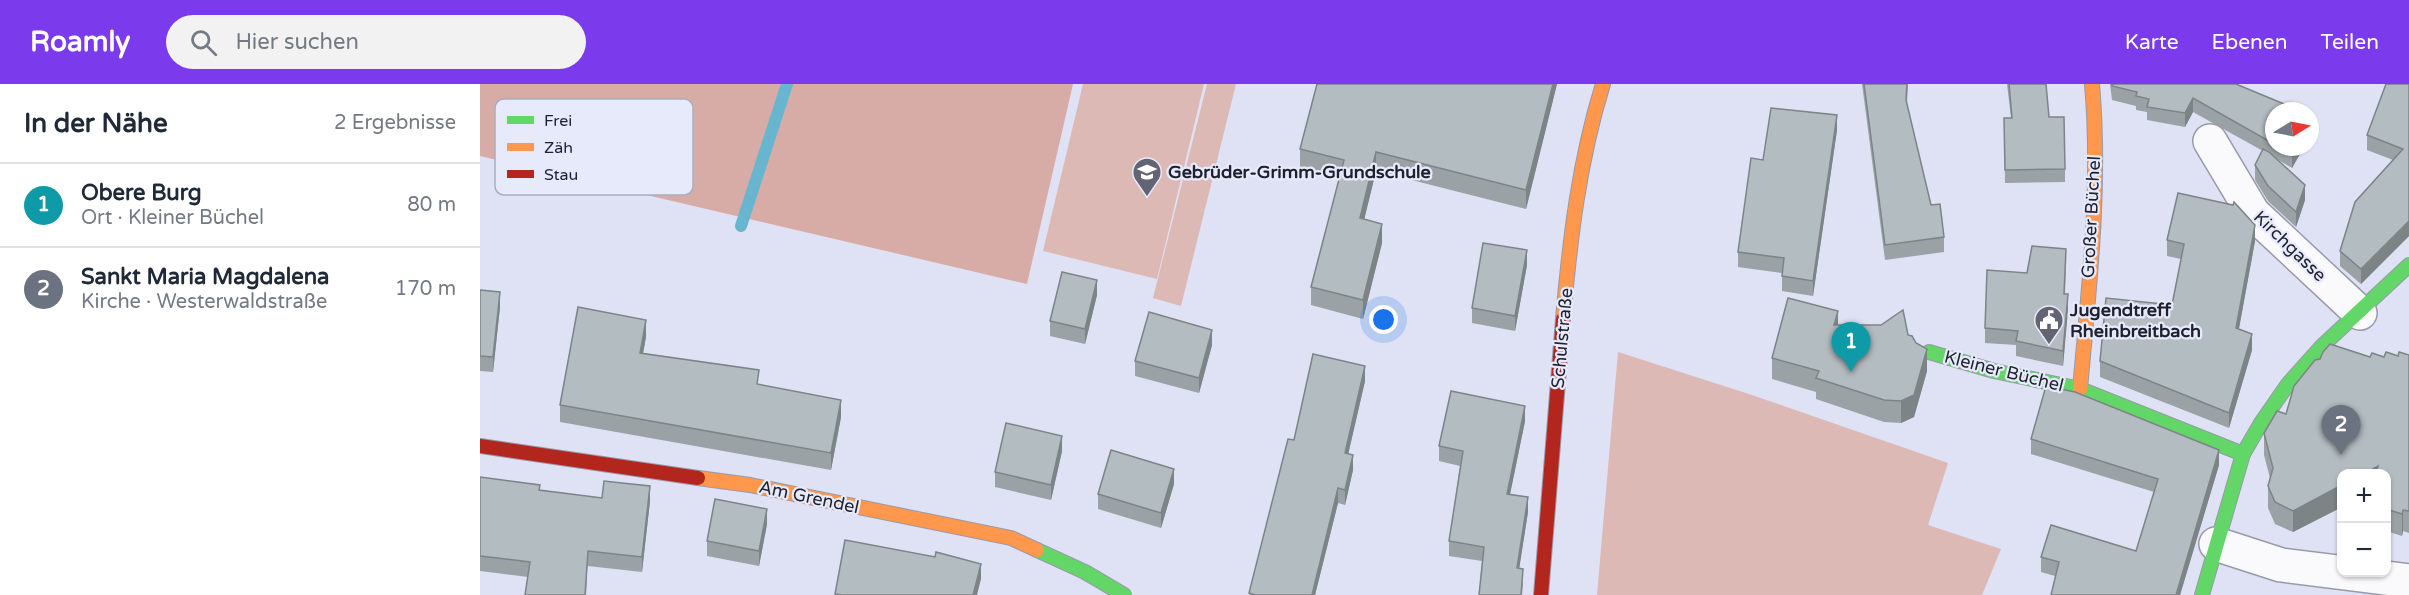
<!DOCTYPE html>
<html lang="de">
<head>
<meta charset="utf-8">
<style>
	body { margin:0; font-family:"Varela Round",sans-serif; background:#f2f2f3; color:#1f2937 }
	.controls { position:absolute; right:18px; bottom:18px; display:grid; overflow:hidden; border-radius:12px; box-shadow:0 2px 4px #0004 }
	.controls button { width:54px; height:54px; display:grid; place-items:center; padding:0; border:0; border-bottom:2px solid #e0e1e3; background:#fff; color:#1f2937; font:30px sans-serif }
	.compass { position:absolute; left:1785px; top:18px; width:54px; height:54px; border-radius:50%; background:#fff; box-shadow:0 2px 4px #0004; rotate:80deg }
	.you { position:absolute; left:904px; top:236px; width:21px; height:21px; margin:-15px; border:4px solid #fff; border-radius:50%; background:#1a73e8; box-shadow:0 0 0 9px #1a73e833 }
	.badge { display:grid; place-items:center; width:39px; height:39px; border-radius:50%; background:#7c3aed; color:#fff; font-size:20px; font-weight:700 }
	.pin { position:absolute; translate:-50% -50px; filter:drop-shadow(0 2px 3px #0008) }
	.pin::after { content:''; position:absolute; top:32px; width:21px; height:18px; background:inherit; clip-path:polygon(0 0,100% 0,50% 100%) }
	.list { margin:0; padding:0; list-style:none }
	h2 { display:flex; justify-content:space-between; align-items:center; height:78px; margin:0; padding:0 24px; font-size:26px }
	h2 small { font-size:20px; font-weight:400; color:#747a83 }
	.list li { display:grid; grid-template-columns:39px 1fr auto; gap:18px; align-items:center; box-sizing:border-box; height:84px; padding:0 24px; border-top:2px solid #e0e1e3 }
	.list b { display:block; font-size:22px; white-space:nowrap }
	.list p { margin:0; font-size:20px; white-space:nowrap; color:#747a83 }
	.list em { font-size:20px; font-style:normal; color:#747a83 }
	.icon { flex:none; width:33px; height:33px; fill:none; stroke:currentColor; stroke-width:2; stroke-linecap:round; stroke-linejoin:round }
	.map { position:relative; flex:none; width:1929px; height:511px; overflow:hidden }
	header { display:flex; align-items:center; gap:36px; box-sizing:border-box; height:84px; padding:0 30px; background:#7c3aed; color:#fff }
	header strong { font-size:28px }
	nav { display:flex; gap:33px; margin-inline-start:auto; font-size:21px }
	.search { width:420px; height:54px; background:#f2f2f3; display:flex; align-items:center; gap:15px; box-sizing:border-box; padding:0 21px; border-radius:33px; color:#747a83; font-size:22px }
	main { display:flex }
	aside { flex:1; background:#fff }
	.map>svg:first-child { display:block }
</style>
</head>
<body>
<header>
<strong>Roamly</strong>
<div class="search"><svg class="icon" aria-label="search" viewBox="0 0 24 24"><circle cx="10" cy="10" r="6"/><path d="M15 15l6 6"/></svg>Hier suchen</div>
<nav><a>Karte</a><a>Ebenen</a><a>Teilen</a></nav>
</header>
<main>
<aside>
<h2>In der Nähe<small>2 Ergebnisse</small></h2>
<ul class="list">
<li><span class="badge" style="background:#0f9aa8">1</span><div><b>Obere Burg</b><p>Ort · Kleiner Büchel</p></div><em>80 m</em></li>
<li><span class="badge" style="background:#6b7280">2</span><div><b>Sankt Maria Magdalena</b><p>Kirche · Westerwaldstraße</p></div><em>170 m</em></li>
</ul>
</aside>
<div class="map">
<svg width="1929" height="511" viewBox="0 0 1929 511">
	<rect width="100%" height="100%" fill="#dfe1f4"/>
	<g fill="#ddb9b5">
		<path d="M 603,0 L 724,0 L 677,195 L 563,167 Z"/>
		<path d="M 727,0 L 756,0 L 701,222 L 673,214 Z"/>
		<path d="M 1138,268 L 1272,311 L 1468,379 L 1448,441 L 1521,465 L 1502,511 L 1117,511 Z"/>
	</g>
	<path fill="#d7aca6" d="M 0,0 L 593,0 L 547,200 L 0,72 Z"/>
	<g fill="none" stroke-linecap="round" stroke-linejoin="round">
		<path stroke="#67b5cf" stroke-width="12" d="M 261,142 L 307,0"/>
		<g stroke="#989aa9" stroke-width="36">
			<g id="street">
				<path d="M 1730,57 L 1773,129 L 1880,229"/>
				<path d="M 1736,460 L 1801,481 L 1929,497"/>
			</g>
		</g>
		<g stroke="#989aa9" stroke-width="16">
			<g id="fast">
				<path d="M 1449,268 L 1514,287 L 1600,305 L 1763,370"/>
				<path d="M 557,466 L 605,488 L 644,511"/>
				<path d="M 1722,511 L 1763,370 L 1781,339 L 1808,300 L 1842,262 L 1929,181"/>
			</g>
		</g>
		<g stroke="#989aa9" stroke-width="16">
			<g id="slow">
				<path d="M 1083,235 C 1090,155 1099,77 1123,0"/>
				<path d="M 1600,305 C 1609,203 1621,102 1612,0"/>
				<path d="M 218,394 L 270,401 L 531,454 L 557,466"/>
			</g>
		</g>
		<g stroke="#989aa9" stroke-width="16">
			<g id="jam">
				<path d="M 0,362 L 218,394"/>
				<path d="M 1061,511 L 1083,235"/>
			</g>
		</g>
		<use href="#street" stroke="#fafafd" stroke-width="33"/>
		<use href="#fast" stroke="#63d668" stroke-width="14"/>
		<use href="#slow" stroke="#ff974d" stroke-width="14"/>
		<use href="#jam" stroke="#b3261e" stroke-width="14"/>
	</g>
	<g fill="#9aa2a5">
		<path d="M 837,0 L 1077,0 L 1046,125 L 896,87 L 884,135 L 902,159 L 883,235 L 831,221 L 831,203 L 860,94 L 820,84 L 820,65 Z"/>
		<path d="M 1382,0 L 1428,0 L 1427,20 L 1451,121 L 1464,153 L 1464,168 L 1405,176 Z"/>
		<path d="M 1527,0 L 1566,0 L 1569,33 L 1585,85 L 1585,98 L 1525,99 L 1524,34 L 1531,34 Z"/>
		<path d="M 1630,0 L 1756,0 L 1794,27 L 1794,63 L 1824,63 L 1812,84 L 1795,74 L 1825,116 L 1816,143 L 1788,117 L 1775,96 L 1775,81 L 1783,67 L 1713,28 L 1705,43 L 1667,36 L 1667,28 L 1656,26 L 1656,22 L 1632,16 Z"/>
		<path d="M 1929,0 L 1929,152 L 1881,200 L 1860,182 L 1860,167 L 1913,76 L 1887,66 L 1887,51 Z"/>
		<path d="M 1357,46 L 1333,212 L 1302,207 L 1302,189 L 1258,183 L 1258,168 L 1283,76 Z"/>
		<path d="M 1687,156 L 1775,157 L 1759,245 L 1772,266 L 1749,344 L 1620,293 L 1620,277 L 1692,221 L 1701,175 L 1687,172 Z"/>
		<path d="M 1586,180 L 1585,210 L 1588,225 L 1583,282 L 1536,272 L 1536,261 L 1505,259 L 1505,244 L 1547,189 Z"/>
		<path d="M 1047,181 L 1035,247 L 992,239 L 992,224 Z"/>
		<path d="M 0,206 L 20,223 L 13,288 L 0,287 Z"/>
		<path d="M 617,211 L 605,260 L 570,252 L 570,237 Z"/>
		<path d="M 1358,241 L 1401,241 L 1428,251 L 1447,287 L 1434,333 L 1421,339 L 1404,338 L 1336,315 L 1336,308 L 1292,295 L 1292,274 Z"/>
		<path d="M 166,253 L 163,269 L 279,301 L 361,333 L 351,386 L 80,338 L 80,321 Z"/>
		<path d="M 732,261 L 719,309 L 655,292 L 655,277 Z"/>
		<path d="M 1929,271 L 1929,449 L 1923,447 L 1922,452 L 1906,447 L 1906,390 L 1862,390 L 1862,423 L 1813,448 L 1795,440 L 1788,424 L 1788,402 L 1790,394 L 1784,371 L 1784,349 L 1806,330 L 1890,273 Z"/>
		<path d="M 885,297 L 868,370 L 873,386 L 865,421 L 858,419 L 835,511 L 769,511 L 814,356 Z"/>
		<path d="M 1045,337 L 1030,410 L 1048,428 L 1039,484 L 1043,500 L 1042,511 L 999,511 L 1002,477 L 969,472 L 969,457 L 980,382 L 959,377 L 959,362 Z"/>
		<path d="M 1551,355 L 1739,381 L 1700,511 L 1571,511 L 1575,492 L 1561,488 L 1561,473 L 1656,467 L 1674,408 L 1551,370 Z"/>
		<path d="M 582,367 L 571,416 L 515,403 L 515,388 Z"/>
		<path d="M 0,393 L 60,406 L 122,414 L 170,417 L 162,488 L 108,482 L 48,493 L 0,487 Z"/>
		<path d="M 694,400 L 681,444 L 618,425 L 618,410 Z"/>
		<path d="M 287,440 L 279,482 L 227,472 L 227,457 Z"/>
	</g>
	<g fill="#7d8486">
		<path d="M 1073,0 L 1077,0 L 1046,125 L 1046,106 Z"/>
		<path d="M 1713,14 L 1713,28 L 1705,43 L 1705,29 Z"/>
		<path d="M 1357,31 L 1357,46 L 1333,212 L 1333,197 Z"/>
		<path d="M 1833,32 L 1833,46 L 1830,52 L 1830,38 Z"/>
		<path d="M 1816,63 L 1824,63 L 1812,84 L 1812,70 Z"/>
		<path d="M 896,68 L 896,87 L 880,153 L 880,134 Z"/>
		<path d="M 1825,101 L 1825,116 L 1816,143 L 1816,128 Z"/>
		<path d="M 1929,137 L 1929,152 L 1881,200 L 1881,185 Z"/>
		<path d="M 902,140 L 902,159 L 883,235 L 883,216 Z"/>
		<path d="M 1775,141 L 1775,157 L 1756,260 L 1756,244 Z"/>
		<path d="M 1047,166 L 1047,181 L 1035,247 L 1035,232 Z"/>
		<path d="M 617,196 L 617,211 L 605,260 L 605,245 Z"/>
		<path d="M 20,208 L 20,223 L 13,288 L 13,273 Z"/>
		<path d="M 1588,210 L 1588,225 L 1583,282 L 1583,267 Z"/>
		<path d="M 1358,227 L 1358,249 L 1354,241 Z"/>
		<path d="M 166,236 L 166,253 L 160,286 L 160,269 Z"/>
		<path d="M 732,246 L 732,261 L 719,309 L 719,294 Z"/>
		<path d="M 1772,250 L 1772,266 L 1749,344 L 1749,329 Z"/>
		<path d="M 1447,265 L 1447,287 L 1434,333 L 1421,339 L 1421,317 Z"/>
		<path d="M 885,282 L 885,297 L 865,384 L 865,369 Z"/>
		<path d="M 361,316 L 361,333 L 351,386 L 351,369 Z"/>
		<path d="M 1045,322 L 1045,337 L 1027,425 L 1027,410 Z"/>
		<path d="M 582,352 L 582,367 L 571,416 L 571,401 Z"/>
		<path d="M 1739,366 L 1739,381 L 1700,511 L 1696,511 Z"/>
		<path d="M 873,371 L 873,386 L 865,421 L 865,406 Z"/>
		<path d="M 1898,382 L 1898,390 L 1884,390 Z"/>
		<path d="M 694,385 L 694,400 L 681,444 L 681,429 Z"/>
		<path d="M 1862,401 L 1862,423 L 1813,448 L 1813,427 Z"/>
		<path d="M 170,402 L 170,417 L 162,488 L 162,473 Z"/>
		<path d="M 858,404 L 858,419 L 835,511 L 832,511 Z"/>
		<path d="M 1048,413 L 1048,428 L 1037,499 L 1037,484 Z"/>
		<path d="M 287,425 L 287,440 L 279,482 L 279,467 Z"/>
		<path d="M 1923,426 L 1923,447 L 1922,452 L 1922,430 Z"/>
		<path d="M 108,467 L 106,511 L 105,511 Z"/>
		<path d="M 501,480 L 501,495 L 497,511 L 493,511 Z"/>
	</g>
	<g fill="#b3bcc0" stroke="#7d8486" stroke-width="1.5">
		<path d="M 837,0 L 1073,0 L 1046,106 L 896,68 L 880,134 L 902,140 L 883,216 L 831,203 L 864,76 L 820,65 Z"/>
		<path d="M 1384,0 L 1427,0 L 1426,16 L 1451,121 L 1460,120 L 1464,153 L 1405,161 Z"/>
		<path d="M 1529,0 L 1566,0 L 1569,33 L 1584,33 L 1585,85 L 1525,86 L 1524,34 L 1532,34 Z"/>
		<path d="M 1632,0 L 1756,0 L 1821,27 L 1794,27 L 1794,60 L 1713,14 L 1705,29 L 1667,23 L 1669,15 L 1656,12 L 1657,8 L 1632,2 Z"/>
		<path d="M 1906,0 L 1929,0 L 1929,137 L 1881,185 L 1860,167 L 1875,118 L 1923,65 L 1887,51 Z"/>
		<path d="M 1291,24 L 1357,31 L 1333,197 L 1302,192 L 1304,174 L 1258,168 L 1271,74 L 1283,76 Z"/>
		<path d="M 1830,31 L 1833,32 L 1830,38 Z"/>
		<path d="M 1800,63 L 1816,63 L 1812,70 Z"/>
		<path d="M 1783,65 L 1789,68 L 1825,101 L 1816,128 L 1788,102 L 1775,81 Z"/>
		<path d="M 1698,109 L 1753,121 L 1754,118 L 1775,141 L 1756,244 L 1772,250 L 1749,329 L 1620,277 L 1626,214 L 1692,221 L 1704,160 L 1687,156 Z"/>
		<path d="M 1003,159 L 1047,166 L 1035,232 L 992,224 Z"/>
		<path d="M 1552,162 L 1586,165 L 1584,210 L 1588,210 L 1583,267 L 1536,257 L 1538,247 L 1505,244 L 1507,186 L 1547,189 Z"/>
		<path d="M 582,188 L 617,196 L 605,245 L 570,237 Z"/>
		<path d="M 0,206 L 20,208 L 13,273 L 0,272 Z"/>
		<path d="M 1308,214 L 1358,227 L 1354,241 L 1401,241 L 1423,226 L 1428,251 L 1432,252 L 1436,259 L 1447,265 L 1434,311 L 1421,317 L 1404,316 L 1336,294 L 1339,287 L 1292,274 Z"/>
		<path d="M 98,223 L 166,236 L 160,269 L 279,286 L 277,300 L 361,316 L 351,369 L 80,321 Z"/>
		<path d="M 669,228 L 732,246 L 719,294 L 655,277 Z"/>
		<path d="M 1850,260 L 1890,273 L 1892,269 L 1904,273 L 1906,268 L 1918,272 L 1919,268 L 1929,271 L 1929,427 L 1923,426 L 1922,430 L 1906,425 L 1906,390 L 1896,390 L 1898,382 L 1884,390 L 1862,390 L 1862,401 L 1813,427 L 1795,418 L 1788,402 L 1793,384 L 1784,349 L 1797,327 L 1806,330 L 1814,302 L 1835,276 L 1840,275 L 1843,268 Z"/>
		<path d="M 833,270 L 885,282 L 865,369 L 873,371 L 865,406 L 858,404 L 832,511 L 775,511 L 769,509 L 808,355 L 814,356 Z"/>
		<path d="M 1566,302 L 1595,308 L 1739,366 L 1696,511 L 1571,511 L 1579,478 L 1561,473 L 1571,441 L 1656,467 L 1678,395 L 1551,355 Z"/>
		<path d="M 971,307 L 1045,322 L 1027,410 L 1048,413 L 1037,484 L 1043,485 L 1041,511 L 999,511 L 1004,463 L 969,457 L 983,367 L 959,362 Z"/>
		<path d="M 526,339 L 582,352 L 571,401 L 515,388 Z"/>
		<path d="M 631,366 L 694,385 L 681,429 L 618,410 Z"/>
		<path d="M 0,393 L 60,401 L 59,406 L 122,414 L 124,397 L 170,402 L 162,473 L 108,467 L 105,511 L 45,511 L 50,478 L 0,472 Z"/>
		<path d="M 235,415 L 287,425 L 279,467 L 227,457 Z"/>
		<path d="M 365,456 L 455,473 L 456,468 L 501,480 L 493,511 L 362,511 L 355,510 Z"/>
	</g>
	<defs>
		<g id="school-pin" transform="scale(1.5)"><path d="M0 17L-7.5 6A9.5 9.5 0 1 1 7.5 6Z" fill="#626474" stroke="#e7eafb"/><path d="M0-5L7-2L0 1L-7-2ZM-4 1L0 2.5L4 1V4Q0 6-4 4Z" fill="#fff"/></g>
		<g id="civic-pin" transform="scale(1.5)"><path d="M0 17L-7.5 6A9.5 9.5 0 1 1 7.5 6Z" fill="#626474" stroke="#e7eafb"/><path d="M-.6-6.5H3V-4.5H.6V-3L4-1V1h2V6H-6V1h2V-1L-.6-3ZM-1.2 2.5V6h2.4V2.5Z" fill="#fff"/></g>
	</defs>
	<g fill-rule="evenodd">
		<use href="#school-pin" x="667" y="88"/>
		<use href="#civic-pin" x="1569" y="236"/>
	</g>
	<g text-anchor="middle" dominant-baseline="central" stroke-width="4.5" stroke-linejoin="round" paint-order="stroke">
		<g font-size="18" font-weight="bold" fill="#1e202f" stroke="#e7eafb" text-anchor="start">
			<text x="688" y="88">Gebrüder-Grimm-Grundschule</text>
			<text x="1590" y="226">Jugendtreff<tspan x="1590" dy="21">Rheinbreitbach</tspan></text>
		</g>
		<g font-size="18" fill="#1e202f" stroke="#e7eafb">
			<text transform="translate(1611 133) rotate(-87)">Großer Büchel</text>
			<text transform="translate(1810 162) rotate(44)">Kirchgasse</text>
			<text transform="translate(1082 254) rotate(-85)">Schulstraße</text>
			<text transform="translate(1524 287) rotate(14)">Kleiner Büchel</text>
			<text transform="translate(329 413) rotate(12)">Am Grendel</text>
		</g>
	</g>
	<rect x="15" y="15" width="198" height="96" rx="9" fill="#e7eafb" stroke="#abadbe" stroke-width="1.5"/>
	<rect x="27" y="32" width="27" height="8" fill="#63d668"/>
	<rect x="27" y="59" width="27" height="8" fill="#ff974d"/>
	<rect x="27" y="86" width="27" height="8" fill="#b3261e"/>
	<g font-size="16" fill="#1e202f">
		<text x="64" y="42">Frei</text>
		<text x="64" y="69">Zäh</text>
		<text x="64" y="96">Stau</text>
	</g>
</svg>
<div class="controls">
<button>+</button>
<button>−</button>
</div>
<svg class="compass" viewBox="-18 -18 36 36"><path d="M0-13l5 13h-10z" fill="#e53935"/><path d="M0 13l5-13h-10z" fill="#747a83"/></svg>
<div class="you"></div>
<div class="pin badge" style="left:1371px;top:288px;background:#0f9aa8">1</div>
<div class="pin badge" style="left:1861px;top:371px;background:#6b7280">2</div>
</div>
</main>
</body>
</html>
